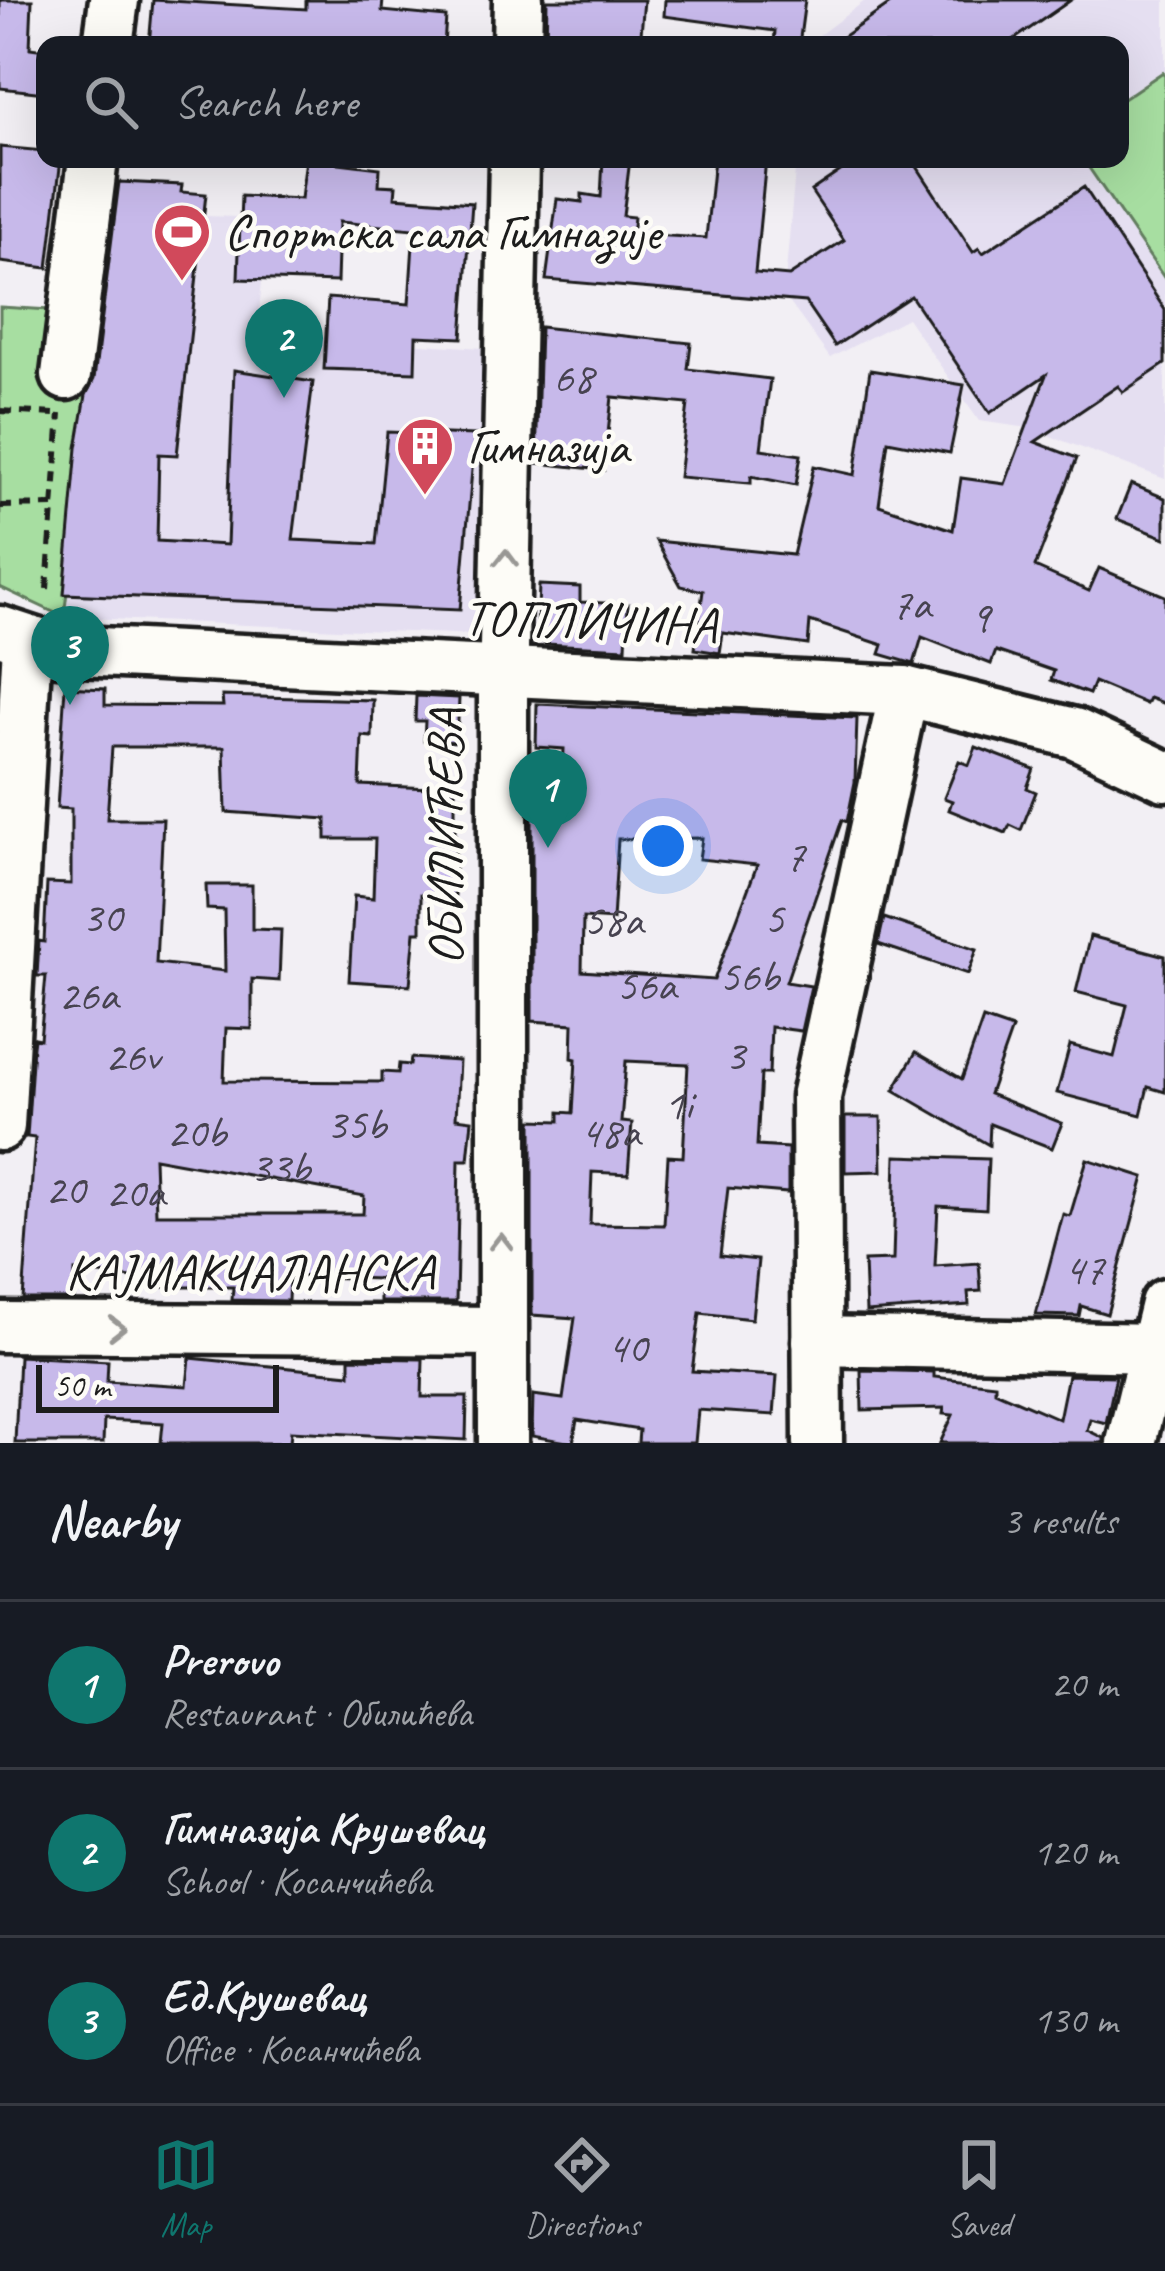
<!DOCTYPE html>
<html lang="en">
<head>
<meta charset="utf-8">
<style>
	body { margin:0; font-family:Caveat,sans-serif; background:#20242c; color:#f1f3f6 }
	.scale { position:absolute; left:36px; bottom:30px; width:243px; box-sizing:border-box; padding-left:12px; border:6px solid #1c1c1c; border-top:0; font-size:33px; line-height:42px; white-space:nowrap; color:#1c1c1c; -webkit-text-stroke:9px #fdfcf7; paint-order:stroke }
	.you { position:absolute; left:663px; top:846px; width:42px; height:42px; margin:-30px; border:9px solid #fff; border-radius:50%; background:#1a73e8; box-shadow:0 0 0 18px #1a73e833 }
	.badge { display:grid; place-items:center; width:78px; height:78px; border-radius:50%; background:#0f766e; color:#fff; font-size:39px; font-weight:700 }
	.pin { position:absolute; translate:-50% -99px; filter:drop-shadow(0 3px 6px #0008) }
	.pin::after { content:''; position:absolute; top:63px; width:42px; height:36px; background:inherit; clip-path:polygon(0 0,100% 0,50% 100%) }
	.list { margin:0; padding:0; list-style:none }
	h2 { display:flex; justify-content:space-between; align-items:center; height:156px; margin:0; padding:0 48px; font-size:51px }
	h2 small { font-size:39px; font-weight:400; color:#9ea1a6 }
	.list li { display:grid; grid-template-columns:78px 1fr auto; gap:36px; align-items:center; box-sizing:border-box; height:168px; padding:0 48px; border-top:3px solid #363941 }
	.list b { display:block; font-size:45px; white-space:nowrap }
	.list p { margin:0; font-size:39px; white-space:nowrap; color:#9ea1a6 }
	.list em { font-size:39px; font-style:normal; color:#9ea1a6 }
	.icon { flex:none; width:66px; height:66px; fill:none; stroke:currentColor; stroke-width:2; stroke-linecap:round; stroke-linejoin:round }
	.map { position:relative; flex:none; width:1165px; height:1443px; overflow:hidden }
	.search { position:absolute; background:#171b24; box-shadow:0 12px 48px #0002; left:36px; right:36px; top:36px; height:132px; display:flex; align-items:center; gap:30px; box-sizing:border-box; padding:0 42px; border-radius:24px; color:#9ea1a6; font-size:45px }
	.sheet { height:660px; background:#171b24 }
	nav { display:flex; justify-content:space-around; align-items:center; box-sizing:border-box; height:168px; border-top:3px solid #363941; background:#171b24; font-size:33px; color:#9ea1a6 }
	nav a { display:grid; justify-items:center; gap:6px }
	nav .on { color:#0f766e }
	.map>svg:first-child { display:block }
</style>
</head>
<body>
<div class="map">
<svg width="1165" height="1443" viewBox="0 0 1165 1443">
	<rect width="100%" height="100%" fill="#f2eff4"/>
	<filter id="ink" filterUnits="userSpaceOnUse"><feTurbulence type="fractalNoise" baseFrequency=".00833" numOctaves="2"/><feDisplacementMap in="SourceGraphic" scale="24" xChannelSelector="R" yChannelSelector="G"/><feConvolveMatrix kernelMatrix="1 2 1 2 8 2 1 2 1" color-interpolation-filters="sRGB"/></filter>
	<g filter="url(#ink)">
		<g fill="#e5dff1">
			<path d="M 866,0 L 1165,0 L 1165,479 L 1029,428 L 979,421 L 907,318 L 830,358 L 784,295 L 796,159 L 1120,159 L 1120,45 L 806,45 Z"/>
			<path d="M 112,213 L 268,218 L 257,333 L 483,348 L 476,635 L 64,617 Z"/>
		</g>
		<g fill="#a7dea1" stroke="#627d5e" stroke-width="3">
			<path d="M 1163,72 L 1165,76 L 1165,279 L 1083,159 L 1120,159 L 1120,101 Z"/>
			<path d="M 0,307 L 100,313 L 64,617 L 0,587 Z"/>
		</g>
		<g fill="#c7b9ea" stroke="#1c1c1c" stroke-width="3" fill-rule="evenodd">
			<path d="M 0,0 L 32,0 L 30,48 L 45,50 L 45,93 L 0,88 Z"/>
			<path d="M 153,0 L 306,9 L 306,0 L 383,0 L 382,11 L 446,17 L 444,45 L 149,45 Z"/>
			<path d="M 547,0 L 644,0 L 640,45 L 546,45 Z"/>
			<path d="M 665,0 L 805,0 L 799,45 L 774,45 L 775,31 L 664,16 Z"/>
			<path d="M 896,0 L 1071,0 L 1006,45 L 831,45 Z"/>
			<path d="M 0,147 L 45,151 L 45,159 L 61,159 L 48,268 L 0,262 Z"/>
			<path d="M 306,159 L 380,168 L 379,185 L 396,186 L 395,197 L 472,203 L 462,338 L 416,336 L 415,372 L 324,369 L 328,298 L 409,304 L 414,229 L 339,222 L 337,282 L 238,279 L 241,196 L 301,199 Z"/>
			<path d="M 603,159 L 630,159 L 623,216 L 634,217 L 632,234 L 706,238 L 714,159 L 766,159 L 755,273 L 789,276 L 844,240 L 811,191 L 858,159 L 912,159 L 973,252 L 979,248 L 983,253 L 1084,187 L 1165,310 L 1165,364 L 1123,392 L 1118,386 L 1035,442 L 1077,458 L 1035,567 L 1089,591 L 1099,568 L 1165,596 L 1165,704 L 1149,698 L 1146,704 L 1094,682 L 1089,694 L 1051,680 L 1054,671 L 996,651 L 991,664 L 922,637 L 914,664 L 880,654 L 883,645 L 810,621 L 808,645 L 723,633 L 720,653 L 695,649 L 703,591 L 681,586 L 656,541 L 793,555 L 814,466 L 855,475 L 870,370 L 964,385 L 950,453 L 888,441 L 879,505 L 953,530 L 961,478 L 1005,484 L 1046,375 L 990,413 L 911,296 L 835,346 L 805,302 L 546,280 L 557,199 L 582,202 L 582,194 L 601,197 Z"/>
			<path d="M 119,182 L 182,185 L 181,192 L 206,194 L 177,455 L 159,454 L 157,541 L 227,545 L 234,370 L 313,382 L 293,540 L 376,544 L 387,432 L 475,435 L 460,610 L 64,594 L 77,448 L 86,395 L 94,379 Z"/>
			<path d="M 540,327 L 691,343 L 688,369 L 770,379 L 761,449 L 801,455 L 796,485 L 751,476 L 751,483 L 679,477 L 688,404 L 612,397 L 604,470 L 536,463 Z"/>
			<path d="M 1131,484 L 1165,498 L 1165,538 L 1117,519 Z"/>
			<path d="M 539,585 L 580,587 L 580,602 L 628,604 L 626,648 L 545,644 L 537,634 Z"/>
			<path d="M 65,687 L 105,689 L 105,705 L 223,706 L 222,696 L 373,700 L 372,737 L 362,736 L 360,785 L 455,789 L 455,895 L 421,894 L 421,932 L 415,932 L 410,985 L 349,981 L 354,896 L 373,898 L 375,839 L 326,839 L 326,819 L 226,812 L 224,747 L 112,747 L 107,819 L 163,819 L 156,963 L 225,971 L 224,910 L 207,909 L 206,885 L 252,885 L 252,929 L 281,930 L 279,981 L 252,979 L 252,1029 L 226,1028 L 224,1081 L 382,1082 L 382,1072 L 398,1073 L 399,1064 L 410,1065 L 411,1058 L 459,1061 L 456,1118 L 472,1120 L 468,1160 L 459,1160 L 456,1302 L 380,1302 L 380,1279 L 289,1276 L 288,1301 L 232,1300 L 233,1287 L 133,1287 L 133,1278 L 75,1271 L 74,1299 L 23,1299 L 35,1138 L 27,1137 L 33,1046 L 34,1038 L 40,1039 L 46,976 L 37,976 L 39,941 L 44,942 L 47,883 L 71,884 L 71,809 L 57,808 ZM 154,1158 L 364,1196 L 363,1214 L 156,1214 Z"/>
			<path d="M 416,696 L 459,698 L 457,742 L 424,740 L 425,721 L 415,721 Z"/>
			<path d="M 537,704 L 857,718 L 855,782 L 847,822 L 842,820 L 786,982 L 811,986 L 801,1031 L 771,1027 L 769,1074 L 761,1074 L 757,1146 L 788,1148 L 788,1193 L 728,1188 L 720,1256 L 758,1260 L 752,1319 L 700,1313 L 692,1371 L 777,1376 L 774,1415 L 698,1410 L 695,1443 L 638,1443 L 639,1430 L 577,1420 L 573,1443 L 532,1436 L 533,1395 L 563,1399 L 575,1318 L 532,1315 L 532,1120 L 560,1121 L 560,1112 L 573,1113 L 576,1059 L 572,1058 L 573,1024 L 532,1021 L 532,792 L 562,793 L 564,749 L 536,747 ZM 702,838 L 699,859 L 757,865 L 714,980 L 582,971 L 583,918 L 613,920 L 618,839 ZM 626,1061 L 688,1064 L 683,1157 L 668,1156 L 664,1225 L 590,1224 L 592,1172 L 628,1174 L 632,1123 L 621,1122 Z"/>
			<path d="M 976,747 L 1034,769 L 1027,788 L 1036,792 L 1021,830 L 1010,825 L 1006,833 L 949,810 L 952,801 L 944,798 L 959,761 L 969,765 Z"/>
			<path d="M 884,918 L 977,949 L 968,974 L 878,944 Z"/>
			<path d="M 1090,936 L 1165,956 L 1165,1092 L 1148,1087 L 1141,1115 L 1057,1093 L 1070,1045 L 1114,1057 L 1127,1005 L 1076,992 Z"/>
			<path d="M 983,1019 L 1012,1029 L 989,1094 L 1062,1123 L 1052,1148 L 990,1124 L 989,1145 L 894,1090 L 916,1052 L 962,1079 Z"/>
			<path d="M 845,1117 L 881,1117 L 882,1171 L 845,1172 Z"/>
			<path d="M 896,1156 L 988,1159 L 986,1209 L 938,1206 L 935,1266 L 979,1263 L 981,1291 L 968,1292 L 969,1305 L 866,1312 L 864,1261 L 893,1260 Z"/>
			<path d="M 1087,1159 L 1144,1177 L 1107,1314 L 1081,1306 L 1079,1316 L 1036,1315 L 1063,1214 L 1070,1216 Z"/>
			<path d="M 19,1356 L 108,1361 L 107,1381 L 187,1386 L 190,1358 L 350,1374 L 350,1358 L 423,1359 L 422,1397 L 467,1397 L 466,1440 L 291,1431 L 290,1443 L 161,1443 L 163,1423 L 104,1420 L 103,1443 L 15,1443 Z"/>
			<path d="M 861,1370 L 934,1372 L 934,1377 L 995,1384 L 995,1391 L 1059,1419 L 1068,1375 L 1116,1376 L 1106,1423 L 1090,1419 L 1087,1430 L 1103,1438 L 1103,1443 L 940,1443 L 953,1415 L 943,1414 L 944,1408 L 862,1410 Z"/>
		</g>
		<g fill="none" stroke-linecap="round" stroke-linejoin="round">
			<g stroke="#1c1c1c" stroke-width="57">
				<g id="minor">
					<path d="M 108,45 L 114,0"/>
					<path d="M 517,45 L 518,0"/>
					<path d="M 66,375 L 93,159"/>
					<path d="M 0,631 L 58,650 L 904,691 L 1074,733 L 1165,776"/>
					<path d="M 0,1126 L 27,644"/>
					<path d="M 0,1327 L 501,1331"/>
					<path d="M 817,1341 L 1154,1348"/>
					<path d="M 503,1443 L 503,696 L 514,159"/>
					<path d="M 818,1443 L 816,1097 L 904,691"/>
					<path d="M 1131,1443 L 1165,1304"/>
				</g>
			</g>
			<g stroke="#1c1c1c" stroke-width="6" stroke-dasharray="12 9" stroke-linecap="butt">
				<path d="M 0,411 L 56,414"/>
				<path d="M 0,506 L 53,505"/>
				<path d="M 47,589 L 60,414"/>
			</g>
			<use href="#minor" stroke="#fdfcf7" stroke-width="48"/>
		</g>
		<defs><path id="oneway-chevron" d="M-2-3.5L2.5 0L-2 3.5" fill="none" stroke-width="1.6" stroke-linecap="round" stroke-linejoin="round" transform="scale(3)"/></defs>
		<g stroke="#989794">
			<use href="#oneway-chevron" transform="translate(506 558) rotate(-89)"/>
			<use href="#oneway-chevron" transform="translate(501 1242) rotate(-90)"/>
			<use href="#oneway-chevron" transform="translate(117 1328)"/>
		</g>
	</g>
	<defs>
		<g id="stadium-pin" transform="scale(3)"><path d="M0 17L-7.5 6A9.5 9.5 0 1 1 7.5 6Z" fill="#d1495b" stroke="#fdfcf7"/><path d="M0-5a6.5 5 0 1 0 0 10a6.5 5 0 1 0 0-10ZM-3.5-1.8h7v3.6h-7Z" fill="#fff"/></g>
		<g id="building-pin" transform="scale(3)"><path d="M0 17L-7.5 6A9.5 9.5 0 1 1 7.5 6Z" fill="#d1495b" stroke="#fdfcf7"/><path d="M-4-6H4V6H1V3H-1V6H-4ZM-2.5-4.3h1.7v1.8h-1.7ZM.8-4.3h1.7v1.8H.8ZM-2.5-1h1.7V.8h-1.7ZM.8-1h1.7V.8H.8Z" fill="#fff"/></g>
	</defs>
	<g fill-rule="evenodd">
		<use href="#stadium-pin" x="182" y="232"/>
		<use href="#building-pin" x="425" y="446"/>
	</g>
	<g text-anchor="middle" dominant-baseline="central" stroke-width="9" stroke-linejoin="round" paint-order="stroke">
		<g font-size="45" fill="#474350">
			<text x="573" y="377">68</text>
			<text x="911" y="604">7a</text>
			<text x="980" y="617">9</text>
			<text x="795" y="856">7</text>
			<text x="102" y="917">30</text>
			<text x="774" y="918">5</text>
			<text x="613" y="920">58a</text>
			<text x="749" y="976">56b</text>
			<text x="646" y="985">56a</text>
			<text x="88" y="995">26a</text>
			<text x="735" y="1055">3</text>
			<text x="132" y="1056">26v</text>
			<text x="678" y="1104">1i</text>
			<text x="356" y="1124">35b</text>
			<text x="196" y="1132">20b</text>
			<text x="610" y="1132">48a</text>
			<text x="280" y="1167">33b</text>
			<text x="65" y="1189">20</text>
			<text x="135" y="1192">20a</text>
			<text x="1084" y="1269">47</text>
			<text x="627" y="1347">40</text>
		</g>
		<g font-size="51" fill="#1c1c1c" stroke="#fdfcf7" text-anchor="start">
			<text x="224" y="232">Спортска сала Гимназије</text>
			<text x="467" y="446">Гимназија</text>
		</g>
		<g font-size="51" fill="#1c1c1c" stroke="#fdfcf7">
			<text transform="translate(590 621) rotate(2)">ТОПЛИЧИНА</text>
			<text transform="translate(445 837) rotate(-90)">ОБИЛИЋЕВА</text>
			<text x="250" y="1272">КАЈМАКЧАЛАНСКА</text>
		</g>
	</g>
</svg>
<div class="scale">50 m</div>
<div class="you"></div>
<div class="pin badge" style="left:548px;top:848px">1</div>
<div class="pin badge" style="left:284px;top:398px">2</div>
<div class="pin badge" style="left:70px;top:705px">3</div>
<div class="search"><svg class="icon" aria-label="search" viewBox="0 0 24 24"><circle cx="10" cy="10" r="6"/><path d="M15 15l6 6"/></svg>Search here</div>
</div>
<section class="sheet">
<h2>Nearby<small>3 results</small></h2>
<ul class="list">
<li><span class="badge">1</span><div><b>Prerovo</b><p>Restaurant · Обилићева</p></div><em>20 m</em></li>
<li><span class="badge">2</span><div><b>Гимназија Крушевац</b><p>School · Косанчићева</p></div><em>120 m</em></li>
<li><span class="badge">3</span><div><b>Ед.Крушевац</b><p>Office · Косанчићева</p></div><em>130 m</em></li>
</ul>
</section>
<nav>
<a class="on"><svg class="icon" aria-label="map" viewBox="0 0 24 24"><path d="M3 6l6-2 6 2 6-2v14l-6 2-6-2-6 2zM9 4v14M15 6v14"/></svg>Map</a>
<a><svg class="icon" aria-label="directions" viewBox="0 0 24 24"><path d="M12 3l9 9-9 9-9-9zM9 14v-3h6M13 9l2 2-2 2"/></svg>Directions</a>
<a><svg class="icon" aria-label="saved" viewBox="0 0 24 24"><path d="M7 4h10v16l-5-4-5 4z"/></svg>Saved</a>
</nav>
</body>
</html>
